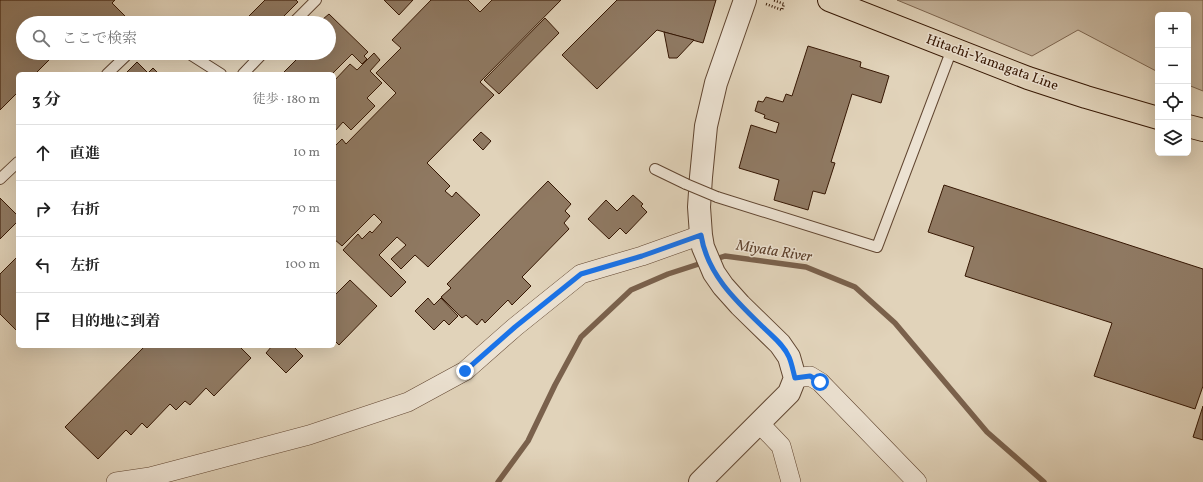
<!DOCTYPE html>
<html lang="ja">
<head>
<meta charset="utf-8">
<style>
	body { margin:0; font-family:Vollkorn,"Noto Serif JP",serif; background:#f2f2f2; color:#222 }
	.controls { position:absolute; right:12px; top:12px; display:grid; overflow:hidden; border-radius:6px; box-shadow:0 4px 16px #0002 }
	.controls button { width:36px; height:36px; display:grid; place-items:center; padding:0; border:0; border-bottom:1px solid #e0e0e0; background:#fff; color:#222; font:20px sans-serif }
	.stop { position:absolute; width:12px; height:12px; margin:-9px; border:3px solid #1a73e8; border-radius:50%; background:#fff }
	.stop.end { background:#1a73e8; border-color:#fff; box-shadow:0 1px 4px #0008 }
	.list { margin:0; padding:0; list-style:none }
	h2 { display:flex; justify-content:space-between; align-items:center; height:52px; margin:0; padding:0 16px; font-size:17px }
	h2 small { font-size:13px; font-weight:400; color:#767676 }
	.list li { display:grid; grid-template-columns:26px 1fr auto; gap:12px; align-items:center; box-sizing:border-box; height:56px; padding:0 16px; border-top:1px solid #e0e0e0 }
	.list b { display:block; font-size:15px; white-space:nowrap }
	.list em { font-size:13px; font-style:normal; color:#767676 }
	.icon { flex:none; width:22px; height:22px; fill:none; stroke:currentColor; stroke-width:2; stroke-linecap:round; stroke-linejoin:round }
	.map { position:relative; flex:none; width:1203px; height:482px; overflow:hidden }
	.search { position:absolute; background:#fff; box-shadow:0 4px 16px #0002; left:16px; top:16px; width:320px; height:44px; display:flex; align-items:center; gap:10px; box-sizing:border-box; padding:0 14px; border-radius:22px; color:#767676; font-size:15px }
	.panel { position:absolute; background:#fff; box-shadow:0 4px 16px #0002; left:16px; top:72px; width:320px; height:276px; border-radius:6px }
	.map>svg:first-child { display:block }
</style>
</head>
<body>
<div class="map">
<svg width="1203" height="482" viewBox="0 0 1203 482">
	<rect width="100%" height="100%" fill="#e1d3ba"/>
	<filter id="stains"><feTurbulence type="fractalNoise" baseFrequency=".005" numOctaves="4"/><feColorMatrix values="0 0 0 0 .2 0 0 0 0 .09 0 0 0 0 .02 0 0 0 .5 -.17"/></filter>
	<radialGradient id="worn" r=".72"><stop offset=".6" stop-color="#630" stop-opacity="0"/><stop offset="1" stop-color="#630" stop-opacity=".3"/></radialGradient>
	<path fill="#c4b39b" stroke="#7d654f" d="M 897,0 L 1203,0 L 1203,91 L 1188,85 L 1188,15 L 1158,15 L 1158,72 L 1078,30 L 1032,56 Z"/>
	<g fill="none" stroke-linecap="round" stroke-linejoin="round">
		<g stroke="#7a614c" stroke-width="5.5">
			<path d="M 713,260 L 725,256 L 806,267 L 855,287 L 895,323 L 987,432 L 1044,482"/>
			<path d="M 498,482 L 528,441 L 555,385 L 581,337 L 631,290 L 668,274 L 705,262"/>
		</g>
	</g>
	<g fill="#8f7962" stroke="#361703">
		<path d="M 0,0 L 115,0 L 112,3 L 129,20 L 126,23 L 23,23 L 23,53 L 56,53 L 35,74 L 18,74 L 18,92 L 0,110 Z"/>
		<path d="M 265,0 L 296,0 L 298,2 L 277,23 L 248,23 L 245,20 Z"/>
		<path d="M 384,0 L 413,0 L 399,15 Z"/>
		<path d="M 431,0 L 468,0 L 480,12 L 492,0 L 561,0 L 480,82 L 494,95 L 427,163 L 450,186 L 445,191 L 452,197 L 456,192 L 480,215 L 428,267 L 415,255 L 401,269 L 391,259 L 406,245 L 397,237 L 379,255 L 406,282 L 391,297 L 343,250 L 358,234 L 362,239 L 370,231 L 372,233 L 382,222 L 374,214 L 342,246 L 334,239 L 334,147 L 342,139 L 346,144 L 396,93 L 376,73 L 401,48 L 392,40 Z"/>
		<path d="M 617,0 L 716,0 L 703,43 L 657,30 L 597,89 L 562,55 Z"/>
		<path d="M 329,14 L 368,52 L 364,56 L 367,59 L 362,64 L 352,54 L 332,74 L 282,74 L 303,53 L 329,53 L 329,23 L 324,23 L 325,21 L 323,19 Z"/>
		<path d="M 545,18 L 559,33 L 499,94 L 484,80 Z"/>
		<path d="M 664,32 L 694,40 L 677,58 L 669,58 Z"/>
		<path d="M 808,46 L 861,62 L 860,67 L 889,76 L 881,103 L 852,94 L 831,162 L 835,163 L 825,194 L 813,191 L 808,210 L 774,200 L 779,180 L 739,168 L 751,125 L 776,133 L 779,123 L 764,118 L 765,115 L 755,111 L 758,101 L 763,102 L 766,97 L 783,102 L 786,94 L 792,96 Z"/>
		<path d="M 374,53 L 380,60 L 370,71 L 382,83 L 367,98 L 375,106 L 351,130 L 343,122 L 335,131 L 334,129 L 334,81 L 350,64 L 357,70 Z"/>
		<path d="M 137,62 L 148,73 L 153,68 L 159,74 L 125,74 Z"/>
		<path d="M 481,132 L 491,141 L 483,150 L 473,140 Z"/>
		<path d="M 548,181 L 571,204 L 565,211 L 570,216 L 564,223 L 569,229 L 522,277 L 531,286 L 512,305 L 508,300 L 485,323 L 482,319 L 477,325 L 466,315 L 462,318 L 441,297 L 451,288 L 447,284 Z"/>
		<path d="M 944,185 L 1203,269 L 1203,386 L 1195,409 L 1094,376 L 1112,323 L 965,276 L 974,247 L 928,232 Z"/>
		<path d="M 633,195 L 643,204 L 641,206 L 647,212 L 626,234 L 620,228 L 609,239 L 588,219 L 606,200 L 617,211 Z"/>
		<path d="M 0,198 L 18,216 L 18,221 L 0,239 Z"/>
		<path d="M 18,256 L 18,332 L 0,314 L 0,274 Z"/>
		<path d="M 350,280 L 377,306 L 339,345 L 334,340 L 334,296 Z"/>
		<path d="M 428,298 L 434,305 L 441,298 L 458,316 L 449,325 L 444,320 L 434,330 L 415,311 Z"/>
		<path d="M 145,346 L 239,346 L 251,358 L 214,396 L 206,388 L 190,405 L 185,401 L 176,410 L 170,404 L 147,428 L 142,423 L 131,435 L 126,430 L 98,459 L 65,427 Z"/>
		<path d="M 272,346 L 293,346 L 303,356 L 286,373 L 266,353 Z"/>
		<path d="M 1203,406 L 1203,440 L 1193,437 Z"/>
	</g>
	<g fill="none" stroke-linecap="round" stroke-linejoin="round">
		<g stroke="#614631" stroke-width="12">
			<g id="service">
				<path d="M 293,23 L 316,0"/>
				<path d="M 188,53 L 221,74"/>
				<path d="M 107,74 L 129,53"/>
				<path d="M 243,74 L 263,53"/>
				<path d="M 655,169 L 686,184"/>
				<path d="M 0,179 L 18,162"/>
				<path d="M 717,197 L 877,247 L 952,49"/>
			</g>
		</g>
		<g stroke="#614631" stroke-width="20">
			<g id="minor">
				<path d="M 795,378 L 810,376 L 820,382 L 917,482"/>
				<path d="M 760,424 L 781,446 L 791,482"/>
				<path d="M 116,482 L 150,477 L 309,435 L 408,402 L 465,371 L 515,327 L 581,274 L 642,256 L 701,235"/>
			</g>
		</g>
		<g stroke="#614631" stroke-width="24">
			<path id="tertiary" d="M 700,482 L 789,393 L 795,378 L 789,357 L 780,344 L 740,305 L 723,286 L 714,273 L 703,247 L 701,235 L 699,207 L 701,177 L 706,126 L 716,83 L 745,0"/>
		</g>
		<g stroke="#361703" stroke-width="24">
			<g id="primary">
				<path d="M 829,0 L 1028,78 L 1086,97 L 1158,118"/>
				<path d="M 1188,126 L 1203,130"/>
			</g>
		</g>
		<path stroke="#361703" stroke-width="2.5" stroke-dasharray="1 2" stroke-linecap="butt" d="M 766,4 L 782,10 L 784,4 L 773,0"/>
		<use href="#service" stroke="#ece2d2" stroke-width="10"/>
		<use href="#minor" stroke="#ece2d2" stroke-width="19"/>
		<use href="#tertiary" stroke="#ece2d2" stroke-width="22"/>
		<use href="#primary" stroke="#e1d3ba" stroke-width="22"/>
		<g stroke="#614631" stroke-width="12" stroke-linecap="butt">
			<path id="service-bridge" d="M 686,184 L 717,197"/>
		</g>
		<use href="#service-bridge" stroke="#ece2d2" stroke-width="10"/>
	</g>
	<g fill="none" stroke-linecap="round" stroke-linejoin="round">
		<path stroke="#1a73e8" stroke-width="5" d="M 465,371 L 515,327 L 581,274 L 642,256 L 701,235 C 707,274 736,301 763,327 C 772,336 784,345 789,357 C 792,364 793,371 795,378 L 810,376 L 820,382"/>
	</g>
	<g text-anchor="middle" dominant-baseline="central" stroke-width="3" stroke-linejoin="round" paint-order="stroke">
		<g font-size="14" fill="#361703" stroke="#ece2d2">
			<text transform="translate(992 63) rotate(20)">Hitachi-Yamagata Line</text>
		</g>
		<g font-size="15" font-style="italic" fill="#5e422d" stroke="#ece2d2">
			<text transform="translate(774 252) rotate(9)">Miyata River</text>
		</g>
	</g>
	<rect width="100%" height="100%" filter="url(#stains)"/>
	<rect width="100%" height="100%" fill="url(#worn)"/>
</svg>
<div class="controls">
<button>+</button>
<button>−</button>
<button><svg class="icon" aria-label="locate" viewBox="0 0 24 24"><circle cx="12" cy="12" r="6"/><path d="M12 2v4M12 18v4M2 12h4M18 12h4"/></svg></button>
<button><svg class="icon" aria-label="layers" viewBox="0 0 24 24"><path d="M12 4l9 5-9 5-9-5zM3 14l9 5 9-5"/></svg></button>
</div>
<div class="stop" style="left:820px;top:382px"></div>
<div class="stop end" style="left:465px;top:371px"></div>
<div class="search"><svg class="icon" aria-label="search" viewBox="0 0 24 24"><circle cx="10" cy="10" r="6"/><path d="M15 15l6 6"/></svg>ここで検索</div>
<section class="panel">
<h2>3 分<small>徒歩 · 180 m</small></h2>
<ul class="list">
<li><svg class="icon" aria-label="ahead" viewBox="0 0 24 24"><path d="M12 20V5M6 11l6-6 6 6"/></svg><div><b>直進</b></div><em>10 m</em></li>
<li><svg class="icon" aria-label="right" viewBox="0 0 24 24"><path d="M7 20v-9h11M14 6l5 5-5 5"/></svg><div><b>右折</b></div><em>70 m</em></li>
<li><svg class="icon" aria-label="left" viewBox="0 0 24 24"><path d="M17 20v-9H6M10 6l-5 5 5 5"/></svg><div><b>左折</b></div><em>100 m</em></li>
<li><svg class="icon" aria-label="arrive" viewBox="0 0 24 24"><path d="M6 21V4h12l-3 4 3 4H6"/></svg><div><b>目的地に到着</b></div></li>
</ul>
</section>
</div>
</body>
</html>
